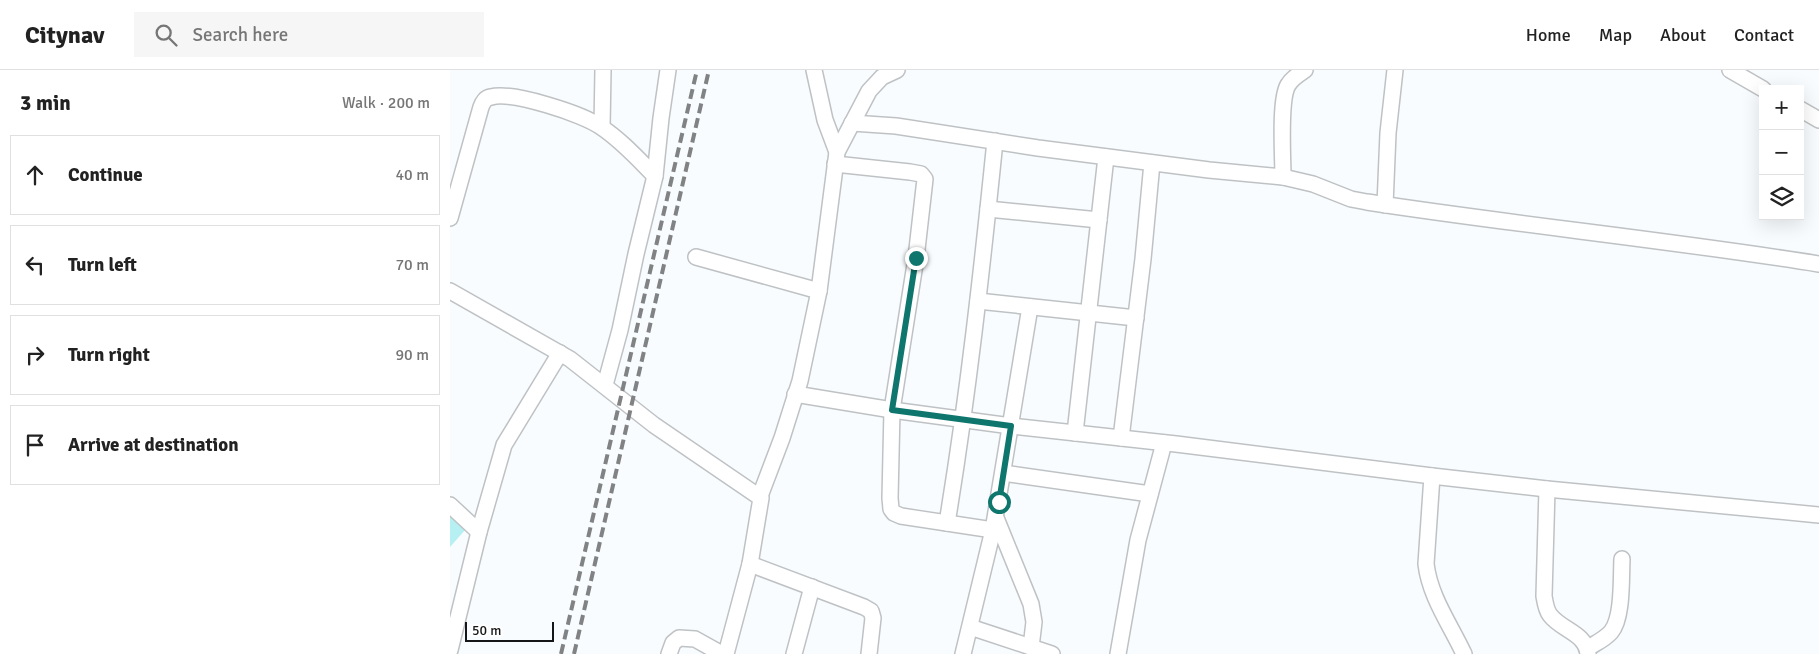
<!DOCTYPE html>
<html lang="en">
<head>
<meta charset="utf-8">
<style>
	body { margin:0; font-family:Signika,sans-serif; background:#f6f6f6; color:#222 }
	.controls { position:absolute; right:15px; top:15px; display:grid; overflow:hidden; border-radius:0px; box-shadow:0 5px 20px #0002 }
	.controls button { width:45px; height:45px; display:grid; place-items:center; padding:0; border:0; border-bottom:1px solid #e0e0e0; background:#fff; color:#222; font:25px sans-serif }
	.scale { position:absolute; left:15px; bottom:12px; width:89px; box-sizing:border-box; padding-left:5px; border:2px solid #151617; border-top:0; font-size:14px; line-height:18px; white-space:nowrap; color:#151617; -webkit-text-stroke:4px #fff; paint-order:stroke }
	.stop { position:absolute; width:15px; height:15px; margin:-11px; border:4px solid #0f766e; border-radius:50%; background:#fff }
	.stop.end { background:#0f766e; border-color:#fff; box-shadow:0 1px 5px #0008 }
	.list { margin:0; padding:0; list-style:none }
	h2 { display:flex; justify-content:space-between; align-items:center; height:65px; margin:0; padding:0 20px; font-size:21px }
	h2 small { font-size:16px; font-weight:400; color:#767676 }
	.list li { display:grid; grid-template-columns:32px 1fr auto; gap:15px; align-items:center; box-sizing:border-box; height:80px; margin:0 10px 10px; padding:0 10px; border:1px solid #e0e0e0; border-radius:0px }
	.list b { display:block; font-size:19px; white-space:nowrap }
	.list em { font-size:16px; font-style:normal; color:#767676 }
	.icon { flex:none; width:28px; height:28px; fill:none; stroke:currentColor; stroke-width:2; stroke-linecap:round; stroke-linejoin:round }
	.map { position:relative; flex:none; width:1369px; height:584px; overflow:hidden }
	header { display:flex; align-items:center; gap:30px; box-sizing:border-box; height:70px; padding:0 25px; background:#fff; border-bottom:1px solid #e0e0e0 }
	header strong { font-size:24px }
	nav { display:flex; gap:28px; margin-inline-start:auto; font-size:18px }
	.search { width:350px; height:45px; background:#f6f6f6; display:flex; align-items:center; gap:12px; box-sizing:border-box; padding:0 18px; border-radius:0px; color:#767676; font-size:19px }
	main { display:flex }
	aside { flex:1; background:#fff }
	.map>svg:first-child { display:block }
</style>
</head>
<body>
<header>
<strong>Citynav</strong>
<div class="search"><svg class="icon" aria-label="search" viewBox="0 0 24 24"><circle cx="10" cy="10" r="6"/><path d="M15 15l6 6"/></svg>Search here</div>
<nav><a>Home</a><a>Map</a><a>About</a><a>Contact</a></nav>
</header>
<main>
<aside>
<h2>3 min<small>Walk · 200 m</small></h2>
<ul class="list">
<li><svg class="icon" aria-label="ahead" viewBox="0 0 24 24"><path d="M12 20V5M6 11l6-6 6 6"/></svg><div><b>Continue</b></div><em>40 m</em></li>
<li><svg class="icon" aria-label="left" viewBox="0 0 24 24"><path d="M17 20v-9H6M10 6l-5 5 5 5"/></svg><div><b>Turn left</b></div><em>70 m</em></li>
<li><svg class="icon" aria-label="right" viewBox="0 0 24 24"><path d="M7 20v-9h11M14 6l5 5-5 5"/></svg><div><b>Turn right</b></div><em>90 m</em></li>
<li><svg class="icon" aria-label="arrive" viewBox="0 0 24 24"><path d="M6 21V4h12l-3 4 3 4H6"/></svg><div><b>Arrive at destination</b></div></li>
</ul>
</aside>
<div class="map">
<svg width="1369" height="584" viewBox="0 0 1369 584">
	<rect width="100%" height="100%" fill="#f9fcfe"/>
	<path fill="#b6f0f2" d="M 0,445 L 16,459 L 0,477 Z"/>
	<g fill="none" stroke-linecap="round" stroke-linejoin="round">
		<g stroke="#bfc2c4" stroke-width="18">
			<g id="minor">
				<path d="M 364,0 L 375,50 L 387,82"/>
				<path d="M 1280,0 L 1313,19"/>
				<path d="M 1350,39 L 1369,50"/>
				<path d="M 402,53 L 446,56 L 588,78 L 759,100 L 833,107 L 863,114 L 901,129 L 917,132 C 1067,155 1219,170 1369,194"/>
				<path d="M 152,57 L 153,0"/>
				<path d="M 385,94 L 460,102 L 471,104 L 475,109 L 466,188 L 442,340 L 440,428 L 441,439 L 444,443 L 451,446 L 543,460"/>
				<path d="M 833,107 C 833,88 829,30 838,15 C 842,8 849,4 855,0"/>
				<path d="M 935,135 L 938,63 L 945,0"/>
				<path d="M 538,139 L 649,150"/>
				<path d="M 0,148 L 31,37 C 33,32 35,28 41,27 C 62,21 133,44 151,57 C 171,70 188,89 205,106"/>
				<path d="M 246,187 L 369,221"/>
				<path d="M 0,221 L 120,289 L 204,355 L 311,428 L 300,494 L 276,584"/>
				<path d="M 528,231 L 686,248"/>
				<path d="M 155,315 L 170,260 L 186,184 L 205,106 L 211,48 L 218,0"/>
				<path d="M 345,324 L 442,340 L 561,356 L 726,374 L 982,406 L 1097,419 L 1369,445"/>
				<path d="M 625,363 L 656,87"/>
				<path d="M 671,368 L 693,189 L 702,93"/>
				<path d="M 553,403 L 700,424"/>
				<path d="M 982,406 L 976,494 C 980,527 1000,554 1014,584"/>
				<path d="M 1097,419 L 1094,526 C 1095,532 1096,540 1100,545 C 1111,560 1136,563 1138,584"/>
				<path d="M 310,426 L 332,368 L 350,311 L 369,221 L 387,82 L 419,21 L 432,7 L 447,0"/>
				<path d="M 0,435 L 29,462"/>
				<path d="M 546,448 L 581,534 L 584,552 L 581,577"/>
				<path d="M 497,453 C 518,326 532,199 545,71"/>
				<path d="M 300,494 L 414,537 L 421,541 L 423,548 L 419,584"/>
				<path d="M 520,557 L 602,584"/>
				<path d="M 1138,578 C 1146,573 1155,569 1161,562 C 1173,548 1171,508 1172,489"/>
				<path d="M 0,580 L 29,462 L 54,375 L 110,283"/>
				<path d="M 219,584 L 223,573 L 229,568 L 245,569 L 272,584"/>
				<path d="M 344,584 L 362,517"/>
				<path d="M 513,584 L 543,460 L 580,237"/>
				<path d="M 668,584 L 688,470 L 714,373"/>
			</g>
		</g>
		<use href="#minor" stroke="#fff" stroke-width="15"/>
		<g stroke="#808283" stroke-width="4" stroke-dasharray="10 5" stroke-linecap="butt">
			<path d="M 111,584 L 247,0"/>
			<path d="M 124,584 L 259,0"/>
		</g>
	</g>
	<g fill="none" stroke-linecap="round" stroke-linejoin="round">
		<path stroke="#0f766e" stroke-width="6" d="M 466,188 L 442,340 L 561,356 L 549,432"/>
	</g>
</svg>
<div class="controls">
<button>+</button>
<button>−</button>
<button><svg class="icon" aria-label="layers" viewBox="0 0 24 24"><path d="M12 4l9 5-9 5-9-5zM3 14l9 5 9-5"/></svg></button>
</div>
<div class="scale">50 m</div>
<div class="stop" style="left:549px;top:432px"></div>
<div class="stop end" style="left:466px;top:188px"></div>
</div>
</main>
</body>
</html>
